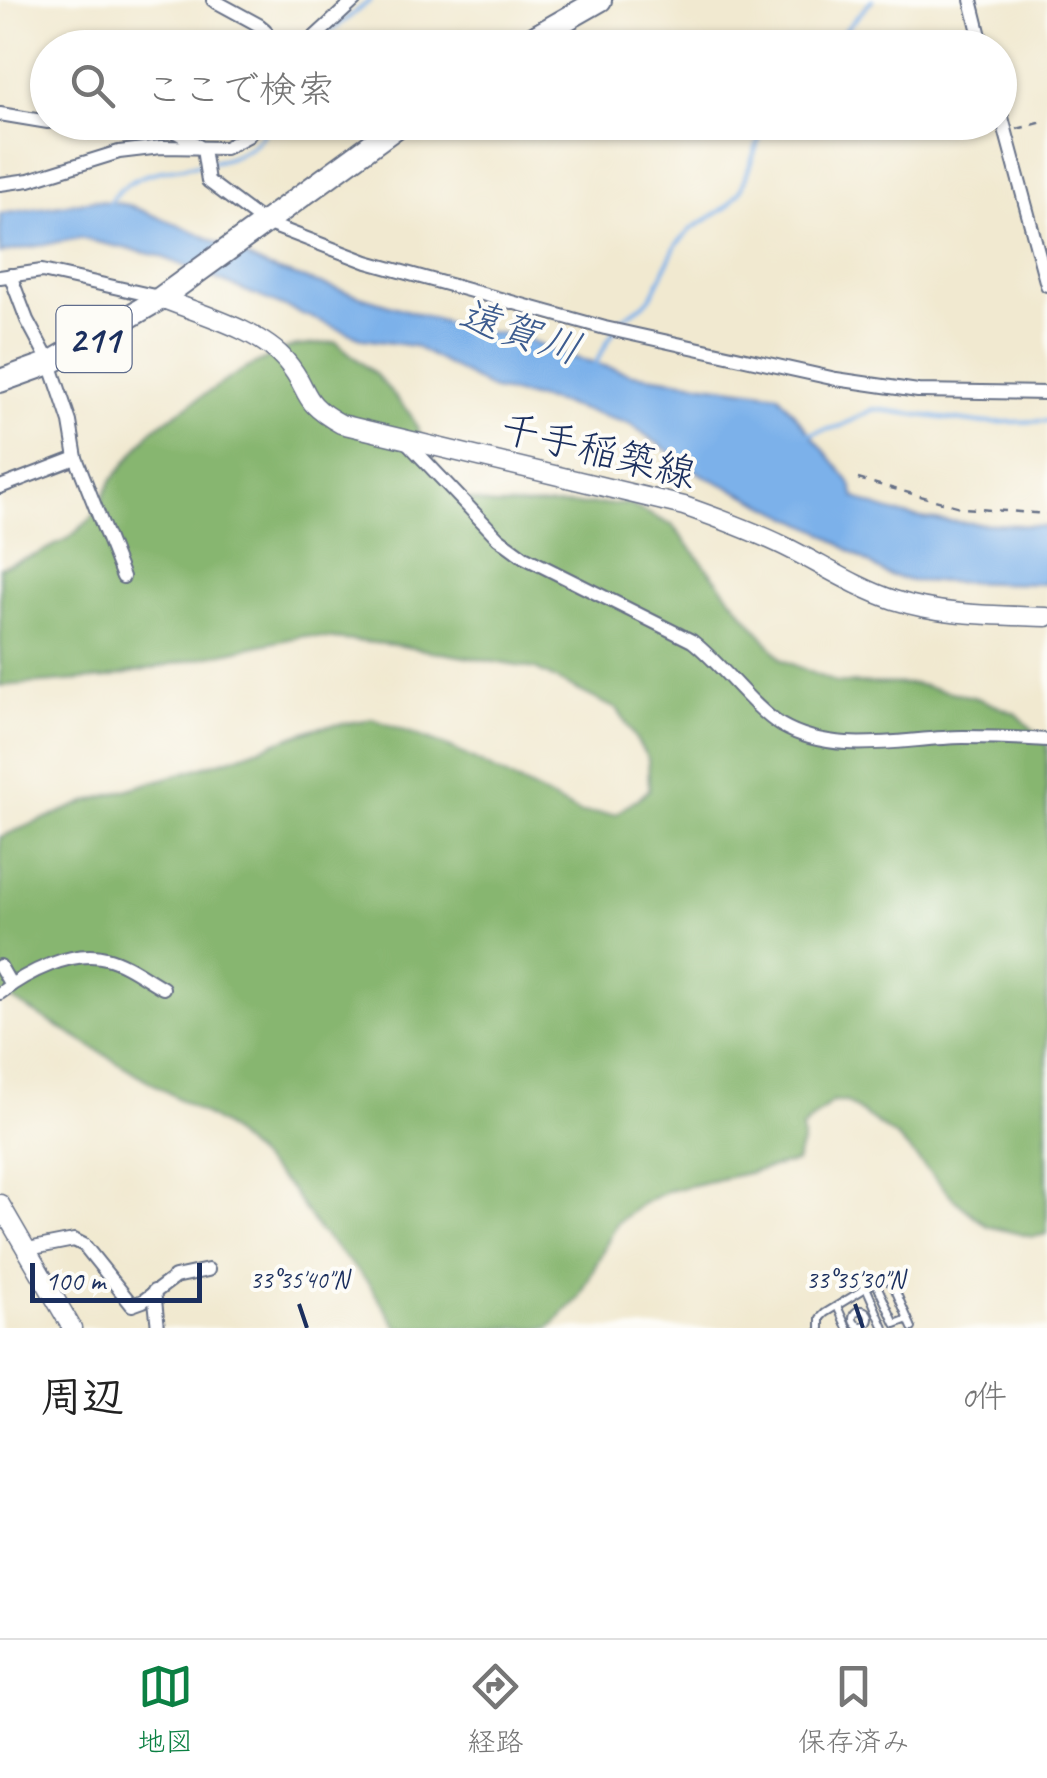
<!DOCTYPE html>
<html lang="ja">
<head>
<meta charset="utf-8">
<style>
	body { margin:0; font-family:Caveat,"Klee One",sans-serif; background:#f2f2f2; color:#222 }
	.scale { position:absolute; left:30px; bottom:25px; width:172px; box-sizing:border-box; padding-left:10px; border:5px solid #1b2f5e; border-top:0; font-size:28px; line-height:35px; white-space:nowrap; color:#1b2f5e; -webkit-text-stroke:8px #fdfcf7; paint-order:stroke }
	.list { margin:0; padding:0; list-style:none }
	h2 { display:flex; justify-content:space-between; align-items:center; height:130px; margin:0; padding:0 40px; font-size:42px }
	h2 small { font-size:32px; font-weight:400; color:#767676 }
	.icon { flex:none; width:55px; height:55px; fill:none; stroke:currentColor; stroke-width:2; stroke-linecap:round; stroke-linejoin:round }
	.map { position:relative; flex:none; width:1047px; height:1328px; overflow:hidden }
	.search { position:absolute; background:#fff; box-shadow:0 2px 8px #0004; left:30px; right:30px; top:30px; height:110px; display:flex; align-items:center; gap:25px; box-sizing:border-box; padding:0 35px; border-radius:55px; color:#767676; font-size:38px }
	.sheet { height:310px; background:#fff }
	nav { display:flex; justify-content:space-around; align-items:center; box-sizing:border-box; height:140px; border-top:2px solid #e0e0e0; background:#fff; font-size:28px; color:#767676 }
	nav a { display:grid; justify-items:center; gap:5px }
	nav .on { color:#0b8043 }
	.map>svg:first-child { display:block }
</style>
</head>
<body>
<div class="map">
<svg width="1047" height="1328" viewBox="0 0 1047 1328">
	<rect width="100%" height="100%" fill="#fdfcf7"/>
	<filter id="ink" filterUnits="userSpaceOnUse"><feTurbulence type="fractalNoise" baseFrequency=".01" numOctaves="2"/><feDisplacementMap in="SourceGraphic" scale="20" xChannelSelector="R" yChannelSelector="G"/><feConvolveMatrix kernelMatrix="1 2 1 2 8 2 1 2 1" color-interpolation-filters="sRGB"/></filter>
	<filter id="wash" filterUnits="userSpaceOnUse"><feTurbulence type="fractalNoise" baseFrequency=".0048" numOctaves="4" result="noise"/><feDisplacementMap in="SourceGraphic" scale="40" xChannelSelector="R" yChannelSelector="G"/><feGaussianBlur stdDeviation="2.25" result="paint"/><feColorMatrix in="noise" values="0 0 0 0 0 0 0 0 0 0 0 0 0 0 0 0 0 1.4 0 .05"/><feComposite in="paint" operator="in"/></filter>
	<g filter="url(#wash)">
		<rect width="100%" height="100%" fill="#f1e9d0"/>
		<path fill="#87b670" stroke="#517267" stroke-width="2.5" d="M 336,342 L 377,376 L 410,414 L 440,471 L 466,499 L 496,506 L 628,504 L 672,525 L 782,660 L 836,683 L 915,684 L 977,698 L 1017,714 L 1047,744 L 1047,1234 L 1033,1237 L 987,1226 L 956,1201 L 898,1138 L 846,1102 L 832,1102 L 802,1128 L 803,1140 L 796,1162 L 667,1191 L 640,1205 L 617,1223 L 579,1298 L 549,1328 L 398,1328 L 367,1281 L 317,1228 L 290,1188 L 224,1126 L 0,992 L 0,837 L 86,802 L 232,758 L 316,728 L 373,719 L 451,748 L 580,813 L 616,814 L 649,790 L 648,759 L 618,710 L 535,669 L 395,645 L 303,636 L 107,678 L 0,686 L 0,567 L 36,555 L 69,538 L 92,518 L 112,480 L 154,428 L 239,372 L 291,347 Z"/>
		<path fill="#7cb1ea" stroke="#4c70a4" stroke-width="2.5" d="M 95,200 L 128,205 L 195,232 L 269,268 L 473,331 L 518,335 L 555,352 L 632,374 L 778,394 L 850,482 L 855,497 C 910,527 985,522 1047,527 L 1047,584 L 911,581 L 886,574 L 818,530 L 701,474 L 630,424 L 553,401 L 494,390 L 414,346 L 364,339 L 160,256 L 79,238 L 0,253 L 0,214 Z"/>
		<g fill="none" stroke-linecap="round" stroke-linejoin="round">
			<g stroke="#7cb1ea" stroke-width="4">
				<path d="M 316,48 L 330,32 L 371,0"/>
				<path d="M 829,48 L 872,0"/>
				<path d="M 109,204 C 143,145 242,188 270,122"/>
				<path d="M 594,366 L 620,320 L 644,304 L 653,294 L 676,245 L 691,229 L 727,207 L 741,190 L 761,134 L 769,122"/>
				<path d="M 808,434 L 841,426 L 874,409 L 979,423 L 1047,421"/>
			</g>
		</g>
	</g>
	<g filter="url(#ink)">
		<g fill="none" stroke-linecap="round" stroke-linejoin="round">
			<g stroke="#667086" stroke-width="10">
				<g id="service">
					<path d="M 875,1281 L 895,1324 L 908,1319"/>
					<path d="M 866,1287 L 884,1328"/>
					<path d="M 837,1306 L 847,1328"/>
					<circle cx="861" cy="1318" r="8"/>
					<path d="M 820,1328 L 820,1318 L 825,1313 L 884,1277 L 893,1285 L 912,1328"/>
				</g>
			</g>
			<g stroke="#667086" stroke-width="16">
				<g id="minor">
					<path d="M 213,0 L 259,25 L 265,30 L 271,48"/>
					<path d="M 971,0 L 983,48"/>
					<path d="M 303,48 L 355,0"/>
					<path d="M 1000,110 L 1047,285"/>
					<path d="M 0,114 L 48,122"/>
					<path d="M 146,122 C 168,125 185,137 203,149 L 208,181 L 263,222 L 367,262 L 605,328 L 836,379 L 918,391 L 1047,393"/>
					<path d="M 0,184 L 29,180 L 119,152 L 161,147 L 225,148 L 248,136 L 258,122"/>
					<path d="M 10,275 L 27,320 L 50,363 L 70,422 L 76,458 L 123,577"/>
					<path d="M 0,277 L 42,271 L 159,297"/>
					<path d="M 405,440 L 498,538 L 524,557 L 692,641 C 721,663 754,709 781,725 C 836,757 904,738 963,737 C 991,737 1019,738 1047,740"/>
					<path d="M 0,487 L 76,458"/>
					<path d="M 0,966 L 11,985"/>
					<path d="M 0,993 C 26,973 72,949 106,958 C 126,963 145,978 163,988"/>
					<path d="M 28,1249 L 74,1240 L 84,1245 L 132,1305 L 143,1301 L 175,1277 L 208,1270"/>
					<path d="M 154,1291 L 158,1328"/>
				</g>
			</g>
			<g stroke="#667086" stroke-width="21">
				<g id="secondary">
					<path d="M 161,298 C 197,313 261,330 286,361 C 312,391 298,401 341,424 L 684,506 C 718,518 751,530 784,546 C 821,564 855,587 894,600 C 944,616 995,615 1047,617"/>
					<path d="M 0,1204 L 72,1328"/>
				</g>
			</g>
			<g stroke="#667086" stroke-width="26">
				<g id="trunk">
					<path d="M 516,48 L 600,0"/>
					<path d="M 0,381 L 50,363 L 161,298 L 403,122"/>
				</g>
			</g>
			<g stroke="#667086" stroke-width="2.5" stroke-dasharray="8 8" stroke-linecap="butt">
				<path d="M 1017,129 L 1047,121"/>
				<path d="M 858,479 L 964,508 L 1047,514"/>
			</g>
			<use href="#service" stroke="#fff" stroke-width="6"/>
			<use href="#minor" stroke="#fff" stroke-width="12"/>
			<use href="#secondary" stroke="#fff" stroke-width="18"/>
			<use href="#trunk" stroke="#fff" stroke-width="22"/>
		</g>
	</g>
	<path fill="none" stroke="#1b2f5e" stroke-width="4" d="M 299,1304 L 307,1328M 855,1304 L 863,1328"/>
	<g text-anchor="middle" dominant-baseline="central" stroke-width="8" stroke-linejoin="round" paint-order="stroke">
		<rect fill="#fdfcf7" stroke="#5f6c8c" stroke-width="2.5" x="56.5" y="306" width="75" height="66" rx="8"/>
		<g font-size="38" font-weight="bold" fill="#1b2f5e">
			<text x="94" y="339">211</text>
		</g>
		<g font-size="40" fill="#1b2f5e" stroke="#fdfcf7">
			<text transform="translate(598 451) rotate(14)">千手稲築線</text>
		</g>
		<g font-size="42" font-style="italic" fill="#3d5c8f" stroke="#fdfcf7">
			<text transform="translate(520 332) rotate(18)">遠賀川</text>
		</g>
	</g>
	<g font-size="25" text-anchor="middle" fill="#1b2f5e" stroke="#fdfcf7" stroke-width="8" stroke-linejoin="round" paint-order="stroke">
		<text x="299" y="1288">33°35'40"N</text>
		<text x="855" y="1288">33°35'30"N</text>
	</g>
</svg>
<div class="scale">100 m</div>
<div class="search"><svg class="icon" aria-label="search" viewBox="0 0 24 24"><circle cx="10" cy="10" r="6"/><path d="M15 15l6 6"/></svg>ここで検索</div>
</div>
<section class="sheet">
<h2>周辺<small>0件</small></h2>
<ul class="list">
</ul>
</section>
<nav>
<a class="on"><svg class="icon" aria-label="map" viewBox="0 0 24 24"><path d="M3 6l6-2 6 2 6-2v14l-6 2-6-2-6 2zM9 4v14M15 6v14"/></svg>地図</a>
<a><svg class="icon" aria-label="directions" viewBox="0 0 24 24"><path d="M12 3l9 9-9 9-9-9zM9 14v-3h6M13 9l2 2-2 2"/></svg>経路</a>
<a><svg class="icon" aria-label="saved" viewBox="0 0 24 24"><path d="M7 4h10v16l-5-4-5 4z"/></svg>保存済み</a>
</nav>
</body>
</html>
